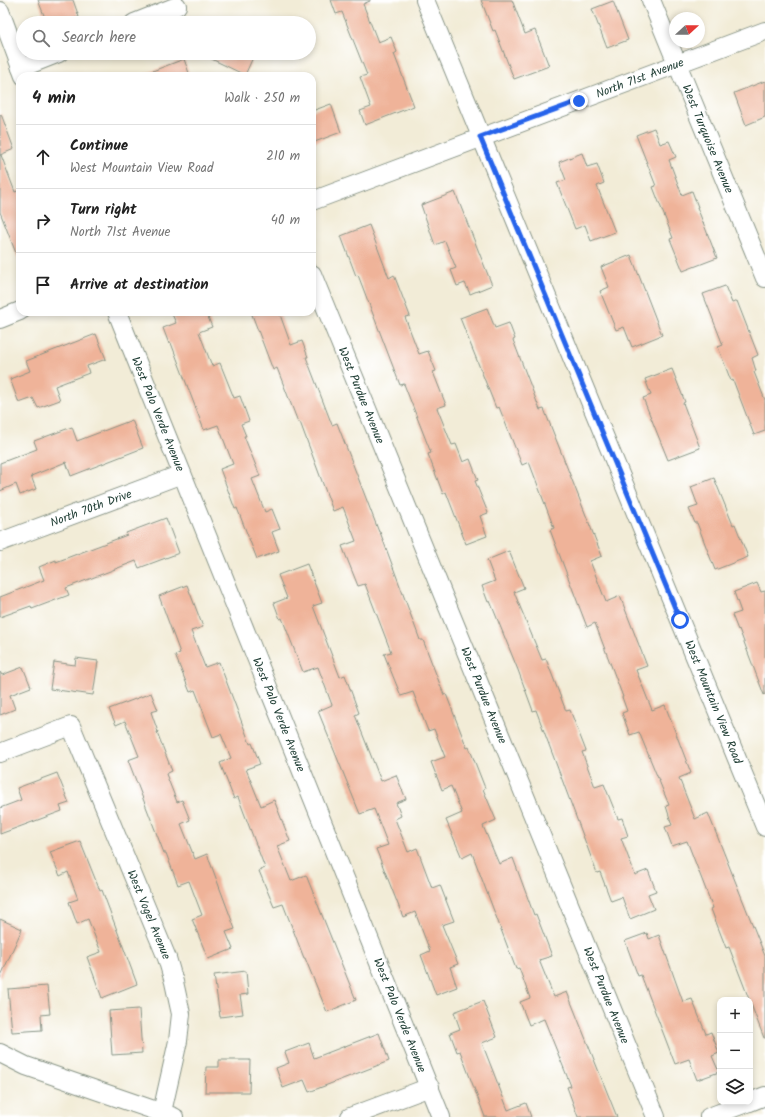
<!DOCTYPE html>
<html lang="en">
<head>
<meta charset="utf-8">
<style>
	body { margin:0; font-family:Kalam,sans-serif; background:#f2f2f2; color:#222 }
	.controls { position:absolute; right:12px; bottom:12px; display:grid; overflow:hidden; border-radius:8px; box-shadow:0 2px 6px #0003 }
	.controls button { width:36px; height:36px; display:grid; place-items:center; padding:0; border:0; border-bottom:1px solid #e0e0e0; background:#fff; color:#222; font:20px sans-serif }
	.compass { position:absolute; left:669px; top:12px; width:36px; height:36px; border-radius:50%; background:#fff; box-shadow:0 2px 6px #0003; rotate:69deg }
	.stop { position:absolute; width:12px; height:12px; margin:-9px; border:3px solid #2563eb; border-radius:50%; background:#fff }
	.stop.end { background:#2563eb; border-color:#fff; box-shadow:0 1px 4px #0008 }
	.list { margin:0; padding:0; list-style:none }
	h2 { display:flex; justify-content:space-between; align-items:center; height:52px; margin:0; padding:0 16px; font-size:17px }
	h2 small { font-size:13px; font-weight:400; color:#767676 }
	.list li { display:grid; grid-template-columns:26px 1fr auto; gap:12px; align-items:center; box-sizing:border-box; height:64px; padding:0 16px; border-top:1px solid #e0e0e0 }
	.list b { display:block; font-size:15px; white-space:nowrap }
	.list p { margin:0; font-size:13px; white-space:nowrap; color:#767676 }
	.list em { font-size:13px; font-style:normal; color:#767676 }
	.icon { flex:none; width:22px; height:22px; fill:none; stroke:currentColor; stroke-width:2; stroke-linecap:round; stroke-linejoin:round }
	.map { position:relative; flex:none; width:765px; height:1117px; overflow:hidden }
	.search { position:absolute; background:#fff; box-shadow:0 2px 6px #0003; left:16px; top:16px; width:300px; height:44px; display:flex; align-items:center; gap:10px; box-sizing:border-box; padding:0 14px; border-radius:22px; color:#767676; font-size:15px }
	.panel { position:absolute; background:#fff; box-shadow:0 2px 6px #0003; left:16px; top:72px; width:300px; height:244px; border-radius:12px }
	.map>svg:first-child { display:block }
</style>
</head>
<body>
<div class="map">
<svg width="765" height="1117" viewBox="0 0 765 1117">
	<rect width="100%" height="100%" fill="#fff"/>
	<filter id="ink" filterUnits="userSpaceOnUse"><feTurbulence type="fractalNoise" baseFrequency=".025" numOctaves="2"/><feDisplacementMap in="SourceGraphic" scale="8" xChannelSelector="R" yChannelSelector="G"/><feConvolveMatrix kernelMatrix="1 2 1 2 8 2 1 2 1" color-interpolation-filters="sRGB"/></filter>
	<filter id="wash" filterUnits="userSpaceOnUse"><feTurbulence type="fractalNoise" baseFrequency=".012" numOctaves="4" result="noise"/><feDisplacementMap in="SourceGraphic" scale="16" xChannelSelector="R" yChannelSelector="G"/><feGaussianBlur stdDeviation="0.9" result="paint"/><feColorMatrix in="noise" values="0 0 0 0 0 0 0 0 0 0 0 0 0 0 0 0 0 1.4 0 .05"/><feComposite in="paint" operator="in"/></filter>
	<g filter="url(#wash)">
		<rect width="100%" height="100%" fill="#f2ecd7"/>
		<g id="blocks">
			<g fill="#efb399">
				<path d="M 38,0 L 73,0 L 79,17 L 64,23 L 47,23 Z"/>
				<path d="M 331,0 L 370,0 L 370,1 L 363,4 L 378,42 L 391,37 L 397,52 L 394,54 L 414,106 L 365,125 L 360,111 L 371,107 L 360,77 L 367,75 L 342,12 L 336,14 Z"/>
				<path d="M 481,0 L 512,0 L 525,34 L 535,30 L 549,66 L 514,79 L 495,30 L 493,31 Z"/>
				<path d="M 613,1 L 628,40 L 607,48 L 592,9 Z"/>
				<path d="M 199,53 L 255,53 L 245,75 Z"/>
				<path d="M 184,59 L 190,76 L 143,76 L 142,75 Z"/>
				<path d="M 765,81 L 765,117 L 746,125 L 734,93 Z"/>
				<path d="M 331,104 L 341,132 L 312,143 L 312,111 Z"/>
				<path d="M 1,114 L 14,149 L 0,155 L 0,115 Z"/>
				<path d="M 654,128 L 660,144 L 669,141 L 676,157 L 669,160 L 682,195 L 692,191 L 698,207 L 697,207 L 717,258 L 683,271 L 670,239 L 673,238 L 653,187 L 656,186 L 636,135 Z"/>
				<path d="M 582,153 L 587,167 L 597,164 L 604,183 L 597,186 L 615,232 L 591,241 L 585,225 L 575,229 L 557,183 L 566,180 L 559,162 Z"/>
				<path d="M 0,155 L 1,155 L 15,192 L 20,190 L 20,261 L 19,261 L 0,212 Z"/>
				<path d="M 455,192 L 492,285 L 470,294 L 465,283 L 457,286 L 451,270 L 456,268 L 445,241 L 435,245 L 421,205 Z"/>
				<path d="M 369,225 L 389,278 L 394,275 L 410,316 L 405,317 L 419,354 L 428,351 L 436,371 L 433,372 L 446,405 L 437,408 L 452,445 L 456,444 L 463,462 L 470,459 L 478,480 L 475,481 L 488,513 L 480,516 L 487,536 L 466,544 L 446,492 L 443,494 L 428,454 L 431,453 L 404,384 L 400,385 L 358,275 L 356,276 L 341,236 Z"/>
				<path d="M 631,255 L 662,335 L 632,347 L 624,327 L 616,330 L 600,291 L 609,287 L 601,267 Z"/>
				<path d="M 725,286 L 732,303 L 737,301 L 758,355 L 752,358 L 756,371 L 754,372 L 765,400 L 765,431 L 754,435 L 733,380 L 731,381 L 718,347 L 723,345 L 703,294 Z"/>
				<path d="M 487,308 L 495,328 L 509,323 L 515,339 L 513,340 L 540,410 L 544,409 L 602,556 L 590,561 L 606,602 L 620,596 L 647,666 L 636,670 L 652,710 L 665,705 L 691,773 L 679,778 L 695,819 L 708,813 L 765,956 L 765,1038 L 764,1038 L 729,947 L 726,948 L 711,909 L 713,908 L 687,841 L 672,846 L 665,827 L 672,825 L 666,806 L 669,805 L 639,732 L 630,735 L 622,713 L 627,711 L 622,697 L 623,697 L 595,623 L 587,627 L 550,530 L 554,528 L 529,462 L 522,465 L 499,407 L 496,408 L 460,318 Z"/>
				<path d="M 171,312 L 206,312 L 212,327 L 199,332 L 212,366 L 220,363 L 234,398 L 240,396 L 249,421 L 241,424 L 246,436 L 244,436 L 260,476 L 252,479 L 265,512 L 272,509 L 280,529 L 272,532 L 279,551 L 257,559 L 237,508 L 235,509 L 220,469 L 233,464 L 218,425 L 204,430 L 171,343 L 169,344 L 163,328 L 176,323 Z"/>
				<path d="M 251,312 L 279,312 L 291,345 L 302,341 L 308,357 L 306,357 L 332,425 L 337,423 L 379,532 L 380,532 L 420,640 L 423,640 L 444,695 L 446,694 L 467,748 L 469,747 L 485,788 L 483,789 L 496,820 L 483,826 L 499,864 L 513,858 L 534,915 L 536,914 L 552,956 L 539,960 L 554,997 L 567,992 L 617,1117 L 578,1117 L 567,1087 L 571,1086 L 544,1019 L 529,1025 L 520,1002 L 530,998 L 519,968 L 516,969 L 472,853 L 462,858 L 446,820 L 462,813 L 451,786 L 442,790 L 431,762 L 445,757 L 434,729 L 428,731 L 413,692 L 401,696 L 384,654 L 391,652 L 365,584 L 358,586 L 342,546 L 356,541 L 343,507 L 333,511 L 300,422 L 298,422 L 277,368 L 273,370 Z"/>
				<path d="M 96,334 L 106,359 L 87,366 L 89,373 L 55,386 L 60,400 L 38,408 L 33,398 L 19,403 L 10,379 L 30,371 L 26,361 Z"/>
				<path d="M 672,369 L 685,402 L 683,403 L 700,448 L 668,460 L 643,398 L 651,395 L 645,379 Z"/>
				<path d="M 132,420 L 143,448 L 71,476 L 66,462 L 31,476 L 36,489 L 20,495 L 16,484 L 0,491 L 0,463 L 37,449 L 34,441 L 72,427 L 77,441 Z"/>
				<path d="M 714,478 L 733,525 L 735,524 L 748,557 L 715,570 L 697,523 L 695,523 L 689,509 L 698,506 L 691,487 Z"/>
				<path d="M 166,518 L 179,553 L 139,568 L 136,561 L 66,588 L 69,595 L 32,609 L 31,606 L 0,617 L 0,597 L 44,580 L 39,567 L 56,560 L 56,562 L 127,535 L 126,533 Z"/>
				<path d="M 509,551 L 524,588 L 514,592 L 542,660 L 546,659 L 566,711 L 570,710 L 586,751 L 582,752 L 595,787 L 604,784 L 618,819 L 622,818 L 628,836 L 621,838 L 635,875 L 648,870 L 656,891 L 648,894 L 654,909 L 630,919 L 622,897 L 611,901 L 600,872 L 597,873 L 536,710 L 533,711 L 518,670 L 490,601 L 488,602 L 482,586 L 495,581 L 487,560 Z"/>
				<path d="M 307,564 L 322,603 L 313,606 L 340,677 L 345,675 L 359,713 L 355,715 L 381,781 L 396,775 L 406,799 L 396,803 L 401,816 L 395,819 L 408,852 L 417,848 L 432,888 L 440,885 L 454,921 L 442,925 L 458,964 L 450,967 L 457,987 L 436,995 L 421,955 L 430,951 L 415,912 L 403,917 L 376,849 L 388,845 L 374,809 L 360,814 L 318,711 L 332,705 L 318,667 L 303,672 L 282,618 L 280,619 L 274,603 L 287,598 L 278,575 Z"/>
				<path d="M 757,583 L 761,592 L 765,591 L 765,694 L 764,695 L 739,629 L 738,630 L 732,615 L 741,612 L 734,592 Z"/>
				<path d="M 187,585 L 203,627 L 191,631 L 205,667 L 219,662 L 250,744 L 252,743 L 260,764 L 246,769 L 261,806 L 274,800 L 290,841 L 277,846 L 291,881 L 306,875 L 356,1000 L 327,1012 L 305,958 L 304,958 L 283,904 L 274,907 L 259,871 L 265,868 L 238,797 L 234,799 L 220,763 L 231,758 L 221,734 L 213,737 L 195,690 L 190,692 L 175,655 L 180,653 L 159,596 Z"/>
				<path d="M 76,658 L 98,661 L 93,695 L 50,689 L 54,662 L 75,665 Z"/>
				<path d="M 23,667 L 31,687 L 10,695 L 15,709 L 0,715 L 0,672 L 2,675 Z"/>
				<path d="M 151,693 L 158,710 L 151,712 L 158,732 L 157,732 L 172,771 L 166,774 L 177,802 L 182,800 L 190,820 L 181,824 L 195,859 L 207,854 L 235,929 L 226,932 L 233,949 L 208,959 L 192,919 L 202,915 L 189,881 L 178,885 L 166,853 L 164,853 L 128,760 L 139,756 L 125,721 L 116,725 L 109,709 Z"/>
				<path d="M 57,773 L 69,803 L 60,806 L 62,811 L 0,834 L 0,808 L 21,800 L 17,788 Z"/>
				<path d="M 80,841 L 100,891 L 102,890 L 137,984 L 102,998 L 87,957 L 101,952 L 88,919 L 77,924 L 69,902 L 78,899 L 68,872 L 60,876 L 50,852 Z"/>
				<path d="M 0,919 L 22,929 L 0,978 Z"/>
				<path d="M 647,933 L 649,939 L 659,935 L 683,1002 L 692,999 L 706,1034 L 711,1032 L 719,1053 L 712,1056 L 719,1072 L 697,1080 L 689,1059 L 675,1064 L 641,975 L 638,976 L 625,941 Z"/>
				<path d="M 246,971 L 248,994 L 240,995 L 243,1014 L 220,1017 L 214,975 Z"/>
				<path d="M 47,986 L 50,1014 L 41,1015 L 42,1030 L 12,1032 L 8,989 Z"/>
				<path d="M 483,1001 L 497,1037 L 482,1043 L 508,1110 L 526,1103 L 531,1117 L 485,1117 L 460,1051 L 457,1052 L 450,1033 L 460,1029 L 454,1012 Z"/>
				<path d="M 139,1009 L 142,1053 L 112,1055 L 109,1011 Z"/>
				<path d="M 379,1033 L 389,1061 L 309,1092 L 304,1080 L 283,1088 L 276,1068 L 289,1063 L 285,1052 L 309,1043 L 314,1058 Z"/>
				<path d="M 219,1060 L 250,1060 L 249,1092 L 205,1092 L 206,1067 L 219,1067 Z"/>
			</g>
		</g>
	</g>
	<g filter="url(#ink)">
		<use href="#blocks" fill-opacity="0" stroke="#889486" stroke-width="1"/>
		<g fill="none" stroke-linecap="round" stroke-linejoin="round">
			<g stroke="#889486" stroke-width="20">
				<g id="minor">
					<path id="s1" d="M 425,0 L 765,827"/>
					<path id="s2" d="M 651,0 L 765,278"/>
					<path d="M 0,11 L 24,76"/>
					<path d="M 134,23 L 177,6"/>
					<path d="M 21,68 L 59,53"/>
					<path id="s3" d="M 312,201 L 765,31"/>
					<path id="s4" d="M 312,274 L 656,1117"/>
					<path id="s5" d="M 117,312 L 441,1117"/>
					<path d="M 0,319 L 20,311"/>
					<path id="s6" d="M 0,542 L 182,474"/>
					<path id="s7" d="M 0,753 L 71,726 L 167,958 L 174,982 L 181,1014 L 178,1041 L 162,1112"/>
					<path d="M 0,1053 L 26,1066 L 174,1117"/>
					<path d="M 750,1102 L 765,1096"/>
					<path d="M 350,1117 L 430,1087"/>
					<path d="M 709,1117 L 749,1102"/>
				</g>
			</g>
			<use href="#minor" stroke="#fff" stroke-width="18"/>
		</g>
	</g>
	<g fill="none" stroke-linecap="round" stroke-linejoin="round" filter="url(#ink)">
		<path stroke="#2563eb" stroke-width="5" d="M 579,101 L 480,137 L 680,620"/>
	</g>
	<g text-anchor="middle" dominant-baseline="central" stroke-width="3.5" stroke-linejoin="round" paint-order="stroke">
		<g font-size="12" fill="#1f3d34" stroke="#fff">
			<text stroke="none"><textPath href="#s3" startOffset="350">North 71st Avenue</textPath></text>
			<text stroke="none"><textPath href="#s2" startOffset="150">West Turquoise Avenue</textPath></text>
			<text stroke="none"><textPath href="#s4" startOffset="131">West Purdue Avenue</textPath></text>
			<text stroke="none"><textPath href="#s5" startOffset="110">West Palo Verde Avenue</textPath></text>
			<text stroke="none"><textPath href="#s6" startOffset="97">North 70th Drive</textPath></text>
			<text stroke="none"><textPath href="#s4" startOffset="455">West Purdue Avenue</textPath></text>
			<text stroke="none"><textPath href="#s1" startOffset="759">West Mountain View Road</textPath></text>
			<text stroke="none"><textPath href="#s5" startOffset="434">West Palo Verde Avenue</textPath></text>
			<text stroke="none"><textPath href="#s7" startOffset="280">West Vogel Avenue</textPath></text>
			<text stroke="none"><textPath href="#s4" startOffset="779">West Purdue Avenue</textPath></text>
			<text stroke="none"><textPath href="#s5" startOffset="758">West Palo Verde Avenue</textPath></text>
		</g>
	</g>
</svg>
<div class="controls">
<button>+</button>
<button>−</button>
<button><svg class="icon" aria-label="layers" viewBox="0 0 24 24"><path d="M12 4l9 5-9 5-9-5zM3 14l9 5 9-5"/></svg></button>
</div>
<svg class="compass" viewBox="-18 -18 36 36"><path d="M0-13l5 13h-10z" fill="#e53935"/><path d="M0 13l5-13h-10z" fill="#767676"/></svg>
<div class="stop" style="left:680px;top:620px"></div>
<div class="stop end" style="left:579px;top:101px"></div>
<div class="search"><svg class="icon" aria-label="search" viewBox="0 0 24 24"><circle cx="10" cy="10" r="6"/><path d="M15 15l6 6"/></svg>Search here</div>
<section class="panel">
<h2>4 min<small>Walk · 250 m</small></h2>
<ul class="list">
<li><svg class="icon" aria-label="ahead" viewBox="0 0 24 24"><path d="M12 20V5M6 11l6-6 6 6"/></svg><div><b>Continue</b><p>West Mountain View Road</p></div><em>210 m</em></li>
<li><svg class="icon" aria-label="right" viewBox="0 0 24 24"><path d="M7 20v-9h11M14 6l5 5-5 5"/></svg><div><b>Turn right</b><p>North 71st Avenue</p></div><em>40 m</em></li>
<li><svg class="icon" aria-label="arrive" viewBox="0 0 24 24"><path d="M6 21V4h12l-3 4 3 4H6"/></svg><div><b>Arrive at destination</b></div></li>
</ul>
</section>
</div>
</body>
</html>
